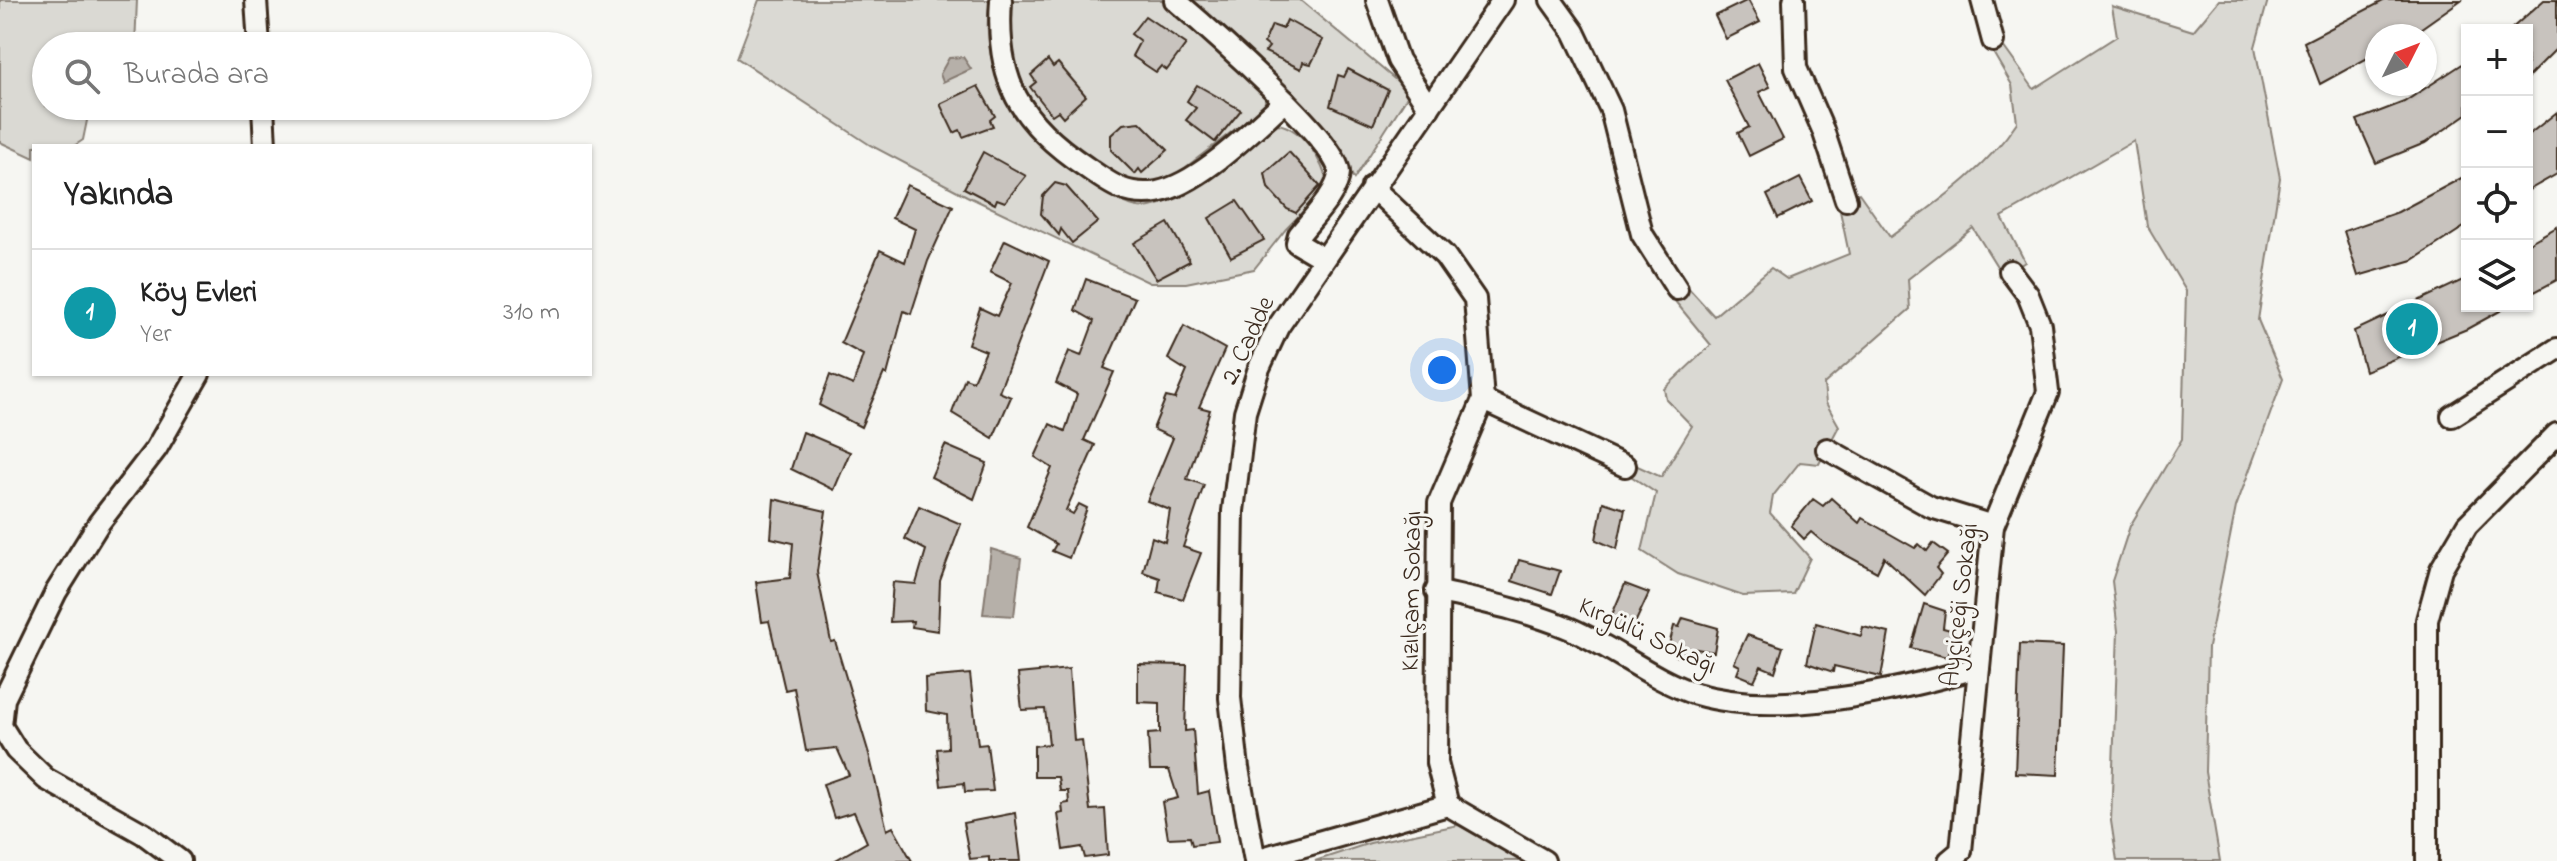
<!DOCTYPE html>
<html lang="tr">
<head>
<meta charset="utf-8">
<style>
	body { margin:0; font-family:"Indie Flower",sans-serif; background:#f6f6f6; color:#222 }
	.controls { position:absolute; right:24px; top:24px; display:grid; overflow:hidden; border-radius:0px; box-shadow:0 2px 6px #0004 }
	.controls button { width:72px; height:72px; display:grid; place-items:center; padding:0; border:0; border-bottom:2px solid #e0e0e0; background:#fff; color:#222; font:40px sans-serif }
	.compass { position:absolute; left:2365px; top:24px; width:72px; height:72px; border-radius:50%; background:#fff; box-shadow:0 2px 6px #0004; rotate:48deg }
	.you { position:absolute; left:1442px; top:370px; width:28px; height:28px; margin:-20px; border:6px solid #fff; border-radius:50%; background:#1a73e8; box-shadow:0 0 0 12px #1a73e833 }
	.badge { display:grid; place-items:center; width:52px; height:52px; border-radius:50%; background:#0f766e; color:#fff; font-size:26px; font-weight:700 }
	.pin { position:absolute; translate:-50% -50%; border:4px solid #fff; box-shadow:0 2px 8px #0006 }
	.list { margin:0; padding:0; list-style:none }
	h2 { display:flex; justify-content:space-between; align-items:center; height:104px; margin:0; padding:0 32px; font-size:34px }
	h2 small { font-size:26px; font-weight:400; color:#767676 }
	.list li { display:grid; grid-template-columns:52px 1fr auto; gap:24px; align-items:center; box-sizing:border-box; height:128px; padding:0 32px; border-top:2px solid #e0e0e0 }
	.list b { display:block; font-size:30px; white-space:nowrap }
	.list p { margin:0; font-size:26px; white-space:nowrap; color:#767676 }
	.list em { font-size:26px; font-style:normal; color:#767676 }
	.icon { flex:none; width:44px; height:44px; fill:none; stroke:currentColor; stroke-width:2; stroke-linecap:round; stroke-linejoin:round }
	.map { position:relative; flex:none; width:2557px; height:861px; overflow:hidden }
	.search { position:absolute; background:#fff; box-shadow:0 2px 6px #0004; left:32px; top:32px; width:560px; height:88px; display:flex; align-items:center; gap:20px; box-sizing:border-box; padding:0 28px; border-radius:44px; color:#767676; font-size:30px }
	.panel { position:absolute; background:#fff; box-shadow:0 2px 6px #0004; left:32px; top:144px; width:560px; height:232px; border-radius:0px }
	.map>svg:first-child { display:block }
</style>
</head>
<body>
<div class="map">
<svg width="2557" height="861" viewBox="0 0 2557 861">
	<rect width="100%" height="100%" fill="#f6f6f2"/>
	<filter id="ink" filterUnits="userSpaceOnUse"><feTurbulence type="fractalNoise" baseFrequency=".0125" numOctaves="2"/><feDisplacementMap in="SourceGraphic" scale="16" xChannelSelector="R" yChannelSelector="G"/><feConvolveMatrix kernelMatrix="1 2 1 2 8 2 1 2 1" color-interpolation-filters="sRGB"/></filter>
	<g filter="url(#ink)">
		<g fill="#dad9d3" stroke="#8a8278" stroke-width="2">
			<path d="M 0,0 L 137,0 L 135,46 L 46,46 L 46,106 L 90,106 L 83,140 L 74,146 L 34,146 L 34,158 L 0,142 Z"/>
			<path d="M 759,0 L 990,0 C 980,54 1004,112 1044,149 C 1059,163 1079,173 1095,184 C 1111,194 1130,211 1150,207 C 1197,197 1240,151 1278,124 C 1304,129 1323,162 1328,186 L 1286,229 L 1254,269 L 1186,283 L 1150,283 L 967,196 L 870,145 L 737,58 Z"/>
			<path d="M 1013,0 L 1162,0 L 1212,39 L 1265,98 L 1265,106 L 1168,181 L 1143,184 L 1125,181 L 1076,151 L 1034,114 L 1010,58 Z"/>
			<path d="M 1184,0 L 1300,0 L 1410,92 L 1354,179 C 1320,104 1244,53 1184,0 Z"/>
			<path d="M 2219,0 L 2268,0 L 2255,47 L 2280,178 L 2258,320 L 2283,379 L 2236,507 L 2208,647 L 2205,772 L 2220,861 L 2117,861 L 2111,821 L 2118,631 L 2112,581 L 2130,526 L 2182,439 L 2186,291 L 2147,226 L 2134,141 L 2002,217 L 2025,262 L 2003,276 L 1973,228 L 1908,279 L 1910,309 L 1824,384 L 1826,403 L 1839,426 L 1819,464 L 1800,462 L 1773,496 L 1770,513 L 1810,558 L 1793,594 L 1743,596 L 1678,574 L 1642,551 L 1656,493 L 1622,470 L 1629,462 L 1661,477 L 1692,426 L 1666,399 L 1664,389 L 1711,345 L 1670,295 L 1684,283 L 1714,316 L 1771,268 L 1787,279 L 1849,254 L 1839,206 L 1859,193 L 1890,237 C 1936,203 1986,170 2017,122 L 2012,85 L 1988,44 L 1998,39 L 2034,89 L 2117,36 L 2112,6 L 2193,31 Z"/>
			<path d="M 1458,825 L 1523,861 L 1315,861 L 1370,843 Z"/>
		</g>
		<g fill="#b6b0a9" stroke="#857a71" stroke-width="2">
			<path d="M 963,57 L 971,69 L 943,82 L 940,74 L 949,58 Z"/>
			<path d="M 991,549 L 1021,558 L 1014,616 L 983,614 Z"/>
		</g>
		<g fill="#c8c3be" stroke="#3b2a1e" stroke-width="2">
			<path d="M 1748,0 L 1760,22 L 1726,39 L 1715,16 Z"/>
			<path d="M 2385,0 L 2461,0 L 2410,36 L 2377,36 L 2377,53 L 2320,84 L 2304,42 Z"/>
			<path d="M 2544,0 L 2557,0 L 2557,48 L 2527,78 L 2527,30 L 2510,30 Z"/>
			<path d="M 1145,16 L 1186,44 L 1167,70 L 1161,66 L 1156,72 L 1132,56 L 1140,41 L 1131,34 Z"/>
			<path d="M 1287,20 L 1323,40 L 1311,64 L 1303,62 L 1301,69 L 1265,52 L 1269,47 L 1264,43 L 1272,25 L 1283,29 Z"/>
			<path d="M 1048,60 L 1053,67 L 1058,63 L 1086,96 L 1063,117 L 1058,111 L 1052,115 L 1030,87 L 1036,82 L 1031,75 Z"/>
			<path d="M 2467,61 L 2467,114 L 2425,143 L 2376,163 L 2357,120 L 2404,102 Z"/>
			<path d="M 1758,63 L 1770,87 L 1759,92 L 1783,139 L 1749,156 L 1738,133 L 1749,127 L 1725,80 Z"/>
			<path d="M 1348,69 L 1388,90 L 1373,125 L 1330,106 L 1338,75 L 1344,77 Z"/>
			<path d="M 1197,85 L 1241,110 L 1215,142 L 1186,120 L 1196,108 L 1187,101 Z"/>
			<path d="M 978,86 L 995,116 L 990,120 L 993,126 L 963,137 L 960,130 L 954,133 L 940,104 Z"/>
			<path d="M 2557,112 L 2557,174 L 2527,191 L 2527,136 Z"/>
			<path d="M 1140,122 L 1168,150 L 1142,173 L 1139,169 L 1135,174 L 1111,150 L 1111,135 L 1123,124 Z"/>
			<path d="M 983,152 L 1026,176 L 1005,202 L 997,199 L 995,204 L 964,188 Z"/>
			<path d="M 1289,152 L 1320,186 L 1296,213 L 1287,209 L 1268,188 L 1265,173 Z"/>
			<path d="M 2467,175 L 2467,225 L 2413,260 L 2358,276 L 2344,231 L 2398,212 Z"/>
			<path d="M 1800,178 L 1812,201 L 1778,218 L 1767,195 Z"/>
			<path d="M 1055,183 L 1066,186 L 1098,222 L 1072,243 L 1061,229 L 1059,235 L 1041,214 L 1043,196 Z"/>
			<path d="M 907,185 L 953,206 L 928,261 L 911,314 L 904,311 L 887,375 L 884,373 L 861,427 L 819,405 L 830,375 L 853,385 L 863,355 L 841,343 L 880,250 L 905,262 L 915,229 L 892,218 Z"/>
			<path d="M 1237,201 L 1264,240 L 1231,257 L 1209,218 Z"/>
			<path d="M 1168,223 L 1190,261 L 1156,279 L 1134,243 Z"/>
			<path d="M 2557,227 L 2557,280 L 2527,296 L 2527,244 Z"/>
			<path d="M 1005,240 L 1049,261 L 999,392 L 1011,397 L 993,438 L 952,413 L 965,378 L 973,381 L 986,351 L 968,344 L 980,308 L 997,316 L 1012,283 L 990,272 Z"/>
			<path d="M 2467,278 L 2467,306 L 2509,306 L 2467,329 L 2365,371 L 2354,331 Z"/>
			<path d="M 1086,279 L 1135,298 L 1104,368 L 1114,372 L 1084,440 L 1095,445 L 1066,510 L 1073,514 L 1079,504 L 1087,508 L 1069,558 L 1052,551 L 1056,544 L 1027,527 L 1052,468 L 1035,457 L 1050,424 L 1065,431 L 1077,394 L 1056,383 L 1069,351 L 1081,356 L 1094,321 L 1075,310 Z"/>
			<path d="M 1184,326 L 1225,349 L 1199,407 L 1210,410 L 1187,479 L 1204,485 L 1183,547 L 1201,553 L 1183,599 L 1158,592 L 1160,578 L 1143,572 L 1152,537 L 1165,542 L 1170,510 L 1147,501 L 1173,438 L 1153,429 L 1166,397 L 1175,399 L 1187,371 L 1168,359 Z"/>
			<path d="M 803,432 L 850,452 L 834,490 L 791,469 Z"/>
			<path d="M 945,445 L 987,463 L 974,499 L 931,477 Z"/>
			<path d="M 1831,498 L 1859,523 L 1862,518 L 1915,548 L 1919,544 L 1927,551 L 1933,543 L 1948,554 L 1936,568 L 1941,574 L 1925,595 L 1884,557 L 1877,572 L 1824,543 L 1811,532 L 1804,539 L 1791,526 L 1813,499 L 1823,506 Z"/>
			<path d="M 774,499 L 826,511 L 817,572 L 831,642 L 835,641 L 869,754 L 887,830 L 893,827 L 912,861 L 834,861 L 867,842 L 854,812 L 834,818 L 823,784 L 849,775 L 837,748 L 806,751 L 794,688 L 785,690 L 769,621 L 762,622 L 756,582 L 790,578 L 793,543 L 771,538 Z"/>
			<path d="M 1603,502 L 1625,509 L 1617,549 L 1596,540 Z"/>
			<path d="M 919,506 L 961,524 L 940,581 L 938,631 L 912,627 L 913,621 L 890,622 L 893,582 L 916,584 L 926,550 L 905,539 Z"/>
			<path d="M 1519,560 L 1560,571 L 1552,594 L 1512,581 Z"/>
			<path d="M 1625,584 L 1649,593 L 1630,634 L 1608,624 Z"/>
			<path d="M 1924,604 L 1945,611 L 1943,628 L 1954,631 L 1947,657 L 1911,648 Z"/>
			<path d="M 1683,618 L 1718,628 L 1714,652 L 1696,649 L 1693,660 L 1676,656 L 1678,647 L 1669,645 L 1674,626 L 1679,627 Z"/>
			<path d="M 1816,623 L 1861,636 L 1863,627 L 1889,633 L 1881,677 L 1834,666 L 1833,672 L 1807,663 Z"/>
			<path d="M 1747,635 L 1783,647 L 1775,672 L 1761,666 L 1754,681 L 1737,674 L 1740,666 L 1734,663 Z"/>
			<path d="M 2020,644 L 2063,646 L 2058,775 L 2015,773 Z"/>
			<path d="M 1138,664 L 1187,665 L 1185,731 L 1193,730 L 1198,794 L 1209,791 L 1217,842 L 1192,845 L 1190,837 L 1168,838 L 1162,802 L 1178,798 L 1169,770 L 1150,770 L 1148,734 L 1160,733 L 1160,703 L 1138,702 Z"/>
			<path d="M 1069,669 L 1074,741 L 1082,740 L 1090,810 L 1105,809 L 1108,855 L 1085,858 L 1082,847 L 1063,850 L 1058,814 L 1063,813 L 1062,804 L 1069,803 L 1068,791 L 1060,791 L 1058,777 L 1034,777 L 1034,746 L 1049,744 L 1045,709 L 1022,710 L 1018,674 Z"/>
			<path d="M 970,674 L 978,745 L 987,744 L 993,791 L 965,792 L 964,783 L 941,786 L 937,749 L 948,748 L 947,715 L 926,711 L 925,678 Z"/>
			<path d="M 1015,813 L 1021,861 L 989,861 L 989,857 L 970,859 L 963,823 Z"/>
		</g>
		<g fill="none" stroke-linecap="round" stroke-linejoin="round">
			<g stroke="#3b2a1e" stroke-width="26">
				<g id="minor">
					<path d="M 256,0 L 259,46"/>
					<path d="M 1001,0 C 995,81 1020,123 1086,167 C 1110,184 1127,197 1157,192 C 1200,184 1253,129 1285,101"/>
					<path d="M 1175,0 C 1203,24 1340,143 1339,173 C 1338,193 1311,219 1299,235 L 1297,243 L 1324,259"/>
					<path d="M 1377,0 L 1398,60 L 1429,108"/>
					<path d="M 1551,0 L 1574,32 L 1611,110 L 1642,234 L 1677,289"/>
					<path d="M 1794,0 L 1796,68 L 1823,130 L 1846,200"/>
					<path d="M 1982,0 L 1993,41"/>
					<path d="M 263,106 L 265,146"/>
					<path d="M 1372,187 L 1445,256 L 1475,299 L 1483,400 L 1439,503 L 1437,763 L 1448,805"/>
					<path d="M 1483,400 L 1625,466"/>
					<path d="M 2452,416 L 2557,349"/>
					<path d="M 1827,449 L 1931,507 L 1993,526"/>
					<path d="M 1436,591 C 1479,601 1525,610 1566,627 C 1609,644 1652,680 1696,694 C 1778,718 1899,691 1979,667"/>
					<path d="M 1255,860 L 1448,805 L 1544,861"/>
					<path d="M 180,861 L 144,834 L 46,779 L 16,750 L 1,726 L 4,699 L 56,592 L 99,523 L 156,449 L 199,374"/>
					<path d="M 1255,861 L 1238,768 L 1230,698 L 1233,511 L 1245,412 L 1259,368 L 1278,327 L 1503,0"/>
					<path d="M 1949,861 L 1961,851 L 1993,526 L 2048,392 L 2040,325 L 2028,295 L 2010,271"/>
					<path d="M 2427,861 L 2427,620 L 2441,569 L 2467,525 L 2557,434"/>
				</g>
			</g>
			<use href="#minor" stroke="#f6f6f2" stroke-width="20"/>
		</g>
	</g>
	<g text-anchor="middle" dominant-baseline="central" stroke-width="6" stroke-linejoin="round" paint-order="stroke">
		<g font-size="26" fill="#3b2a1e" stroke="#f6f6f2">
			<text transform="translate(1249 341) rotate(-65)">2. Cadde</text>
			<text transform="translate(1413 591) rotate(-89)">Kızılçam Sokağı</text>
			<text transform="translate(1961 605) rotate(-83)">Ayçiçeği Sokağı</text>
			<text transform="translate(1647 637) rotate(25)">Kırgülü Sokağı</text>
		</g>
	</g>
</svg>
<div class="controls">
<button>+</button>
<button>−</button>
<button><svg class="icon" aria-label="locate" viewBox="0 0 24 24"><circle cx="12" cy="12" r="6"/><path d="M12 2v4M12 18v4M2 12h4M18 12h4"/></svg></button>
<button><svg class="icon" aria-label="layers" viewBox="0 0 24 24"><path d="M12 4l9 5-9 5-9-5zM3 14l9 5 9-5"/></svg></button>
</div>
<svg class="compass" viewBox="-18 -18 36 36"><path d="M0-13l5 13h-10z" fill="#e53935"/><path d="M0 13l5-13h-10z" fill="#767676"/></svg>
<div class="you"></div>
<div class="pin badge" style="left:2412px;top:329px;background:#0f9aa8">1</div>
<div class="search"><svg class="icon" aria-label="search" viewBox="0 0 24 24"><circle cx="10" cy="10" r="6"/><path d="M15 15l6 6"/></svg>Burada ara</div>
<section class="panel">
<h2>Yakında<small></small></h2>
<ul class="list">
<li><span class="badge" style="background:#0f9aa8">1</span><div><b>Köy Evleri</b><p>Yer</p></div><em>310 m</em></li>
</ul>
</section>
</div>
</body>
</html>
